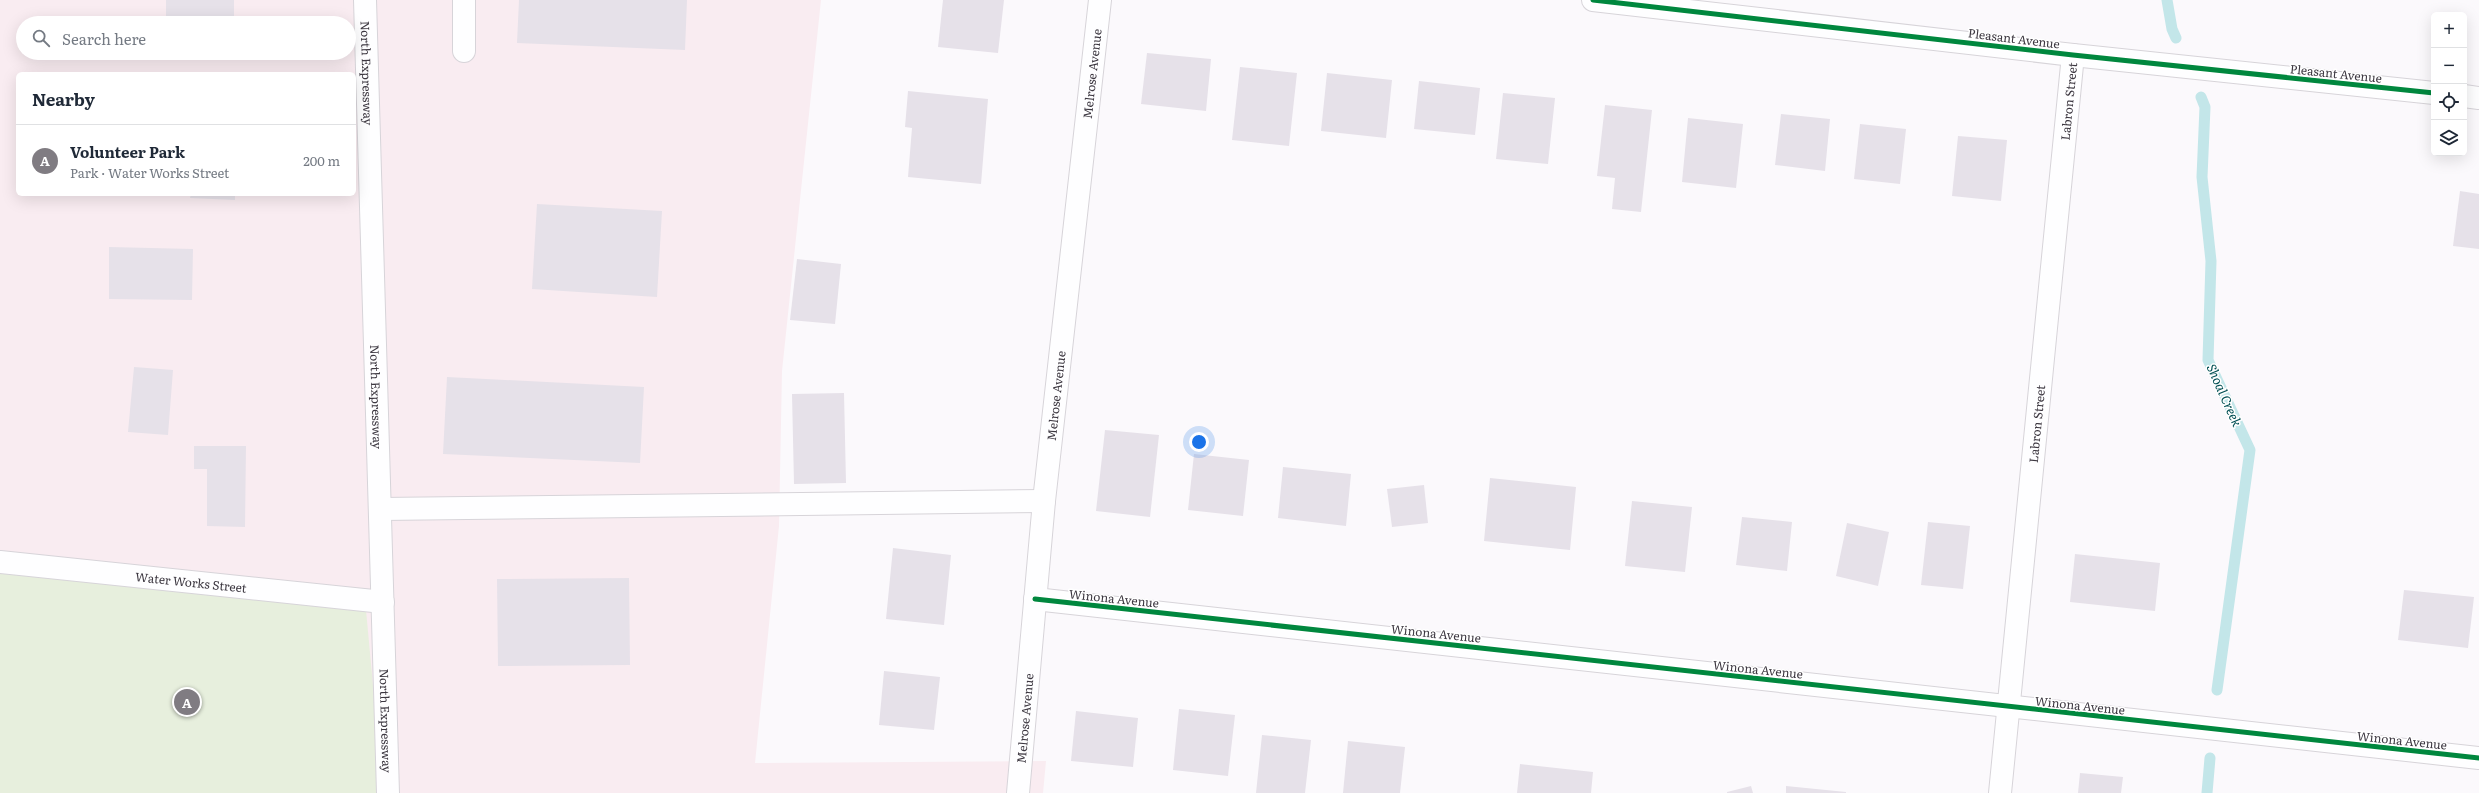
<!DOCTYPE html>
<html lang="en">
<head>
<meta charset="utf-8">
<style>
	body { margin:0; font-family:Literata,serif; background:#f2f2f3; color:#1f2937 }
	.controls { position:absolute; right:12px; top:12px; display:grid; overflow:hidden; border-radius:6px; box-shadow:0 4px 16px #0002 }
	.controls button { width:36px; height:36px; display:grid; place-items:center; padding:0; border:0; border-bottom:1px solid #e0e1e3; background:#fff; color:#1f2937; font:20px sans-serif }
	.you { position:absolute; left:1199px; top:442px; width:14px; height:14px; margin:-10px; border:3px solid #fff; border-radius:50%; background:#1a73e8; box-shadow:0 0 0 6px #1a73e833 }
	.badge { display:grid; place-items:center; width:26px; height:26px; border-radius:50%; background:#807c82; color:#fff; font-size:13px; font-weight:700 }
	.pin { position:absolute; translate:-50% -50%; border:2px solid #fff; box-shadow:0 1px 4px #0006 }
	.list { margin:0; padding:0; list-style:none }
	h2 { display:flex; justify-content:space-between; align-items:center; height:52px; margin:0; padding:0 16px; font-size:17px }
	h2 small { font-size:13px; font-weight:400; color:#747a83 }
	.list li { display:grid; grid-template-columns:26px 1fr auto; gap:12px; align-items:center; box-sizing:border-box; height:72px; padding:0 16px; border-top:1px solid #e0e1e3 }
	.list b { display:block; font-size:15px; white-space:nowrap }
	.list p { margin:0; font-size:13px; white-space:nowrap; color:#747a83 }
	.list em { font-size:13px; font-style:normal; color:#747a83 }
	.icon { flex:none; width:22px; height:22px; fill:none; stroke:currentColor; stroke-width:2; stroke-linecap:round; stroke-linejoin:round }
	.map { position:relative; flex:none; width:2479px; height:793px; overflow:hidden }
	.search { position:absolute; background:#fff; box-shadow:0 4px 16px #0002; left:16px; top:16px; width:340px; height:44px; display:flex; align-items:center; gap:10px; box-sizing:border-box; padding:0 14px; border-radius:22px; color:#747a83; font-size:15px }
	.panel { position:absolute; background:#fff; box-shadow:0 4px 16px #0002; left:16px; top:72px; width:340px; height:124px; border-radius:6px }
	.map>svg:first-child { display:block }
</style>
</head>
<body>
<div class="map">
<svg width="2479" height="793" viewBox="0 0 2479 793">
	<rect width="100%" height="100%" fill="#fbf9fc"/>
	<path fill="#f9ecf1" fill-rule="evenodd" d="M 0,0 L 821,0 L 782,371 L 779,526 L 755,763 L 1046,761 L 1043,793 L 383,793 L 0,569 ZM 23,23 L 349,23 L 349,53 L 23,53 ZM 18,74 L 354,74 L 354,194 L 18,194 Z"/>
	<path fill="#e7efdd" d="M 0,569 L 366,610 L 383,793 L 0,793 Z"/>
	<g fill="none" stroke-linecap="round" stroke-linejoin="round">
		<g stroke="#c3e6e9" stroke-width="11">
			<path d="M 2167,0 L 2172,29 L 2176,38"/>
			<path d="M 2201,97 L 2205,107 L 2202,177 L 2211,261 L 2208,360 L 2250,450 L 2217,690"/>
			<path d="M 2207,793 L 2210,758"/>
		</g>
	</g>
	<g fill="#e6e1e9">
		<rect x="166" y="0" width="68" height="23"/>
		<path d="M 519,0 L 687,0 L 685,50 L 517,43 Z"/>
		<path d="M 943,0 L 1004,0 L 998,53 L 938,47 Z"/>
		<path d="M 1147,53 L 1211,59 L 1206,111 L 1141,104 Z"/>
		<path d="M 1240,67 L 1297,73 L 1289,146 L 1232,140 Z"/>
		<path d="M 1327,73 L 1392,80 L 1386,138 L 1321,131 Z"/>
		<path d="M 1419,81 L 1480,88 L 1475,135 L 1414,129 Z"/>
		<path d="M 908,91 L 988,99 L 981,184 L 908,177 L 912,128 L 905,127 Z"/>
		<path d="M 1503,93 L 1555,98 L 1548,164 L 1496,159 Z"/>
		<path d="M 1605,105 L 1652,110 L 1641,212 L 1612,209 L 1615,178 L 1597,176 Z"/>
		<path d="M 1781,114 L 1830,119 L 1825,171 L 1775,165 Z"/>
		<path d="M 1688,118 L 1743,124 L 1736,188 L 1682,182 Z"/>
		<path d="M 1860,124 L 1906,129 L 1900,184 L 1854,179 Z"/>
		<path d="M 1958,136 L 2007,140 L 2001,201 L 1952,196 Z"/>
		<path d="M 2460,191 L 2479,194 L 2479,249 L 2453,246 Z"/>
		<path d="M 191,194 L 235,194 L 235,200 L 190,198 Z"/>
		<path d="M 537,204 L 662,211 L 657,297 L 532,289 Z"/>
		<path d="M 109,247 L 193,249 L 192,300 L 109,299 Z"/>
		<path d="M 797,259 L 841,264 L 835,324 L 790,320 Z"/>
		<path d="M 134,367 L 173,370 L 168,435 L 128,432 Z"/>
		<path d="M 447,377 L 644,387 L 640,463 L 443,454 Z"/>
		<path d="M 844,393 L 846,483 L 794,484 L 792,394 Z"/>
		<path d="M 1105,430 L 1159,435 L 1150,517 L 1096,511 Z"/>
		<path d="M 194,446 L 246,446 L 245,527 L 207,526 L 207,469 L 194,469 Z"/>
		<path d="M 1194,454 L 1249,460 L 1243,516 L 1188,510 Z"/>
		<path d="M 1283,467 L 1351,474 L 1346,526 L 1278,518 Z"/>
		<path d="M 1490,478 L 1576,487 L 1570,550 L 1484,541 Z"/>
		<path d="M 1424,485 L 1428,523 L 1392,527 L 1387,489 Z"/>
		<path d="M 1632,501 L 1692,507 L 1685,572 L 1625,566 Z"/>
		<path d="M 1742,517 L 1792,522 L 1787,571 L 1736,565 Z"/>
		<path d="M 1928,522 L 1970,526 L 1963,589 L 1921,585 Z"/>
		<path d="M 1847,523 L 1889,532 L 1878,586 L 1836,576 Z"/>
		<path d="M 893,548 L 951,555 L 944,625 L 886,619 Z"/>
		<path d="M 2075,554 L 2160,563 L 2155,611 L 2070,602 Z"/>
		<path d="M 629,578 L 630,665 L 498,666 L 497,579 Z"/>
		<path d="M 2404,590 L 2474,597 L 2468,648 L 2398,640 Z"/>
		<path d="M 884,671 L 940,677 L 934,730 L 879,725 Z"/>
		<path d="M 1179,709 L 1235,715 L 1228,776 L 1173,770 Z"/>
		<path d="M 1076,711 L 1138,718 L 1133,767 L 1071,761 Z"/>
		<path d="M 1262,735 L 1311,740 L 1305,793 L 1256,793 Z"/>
		<path d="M 1348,741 L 1405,747 L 1400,793 L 1343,793 Z"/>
		<path d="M 1520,764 L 1593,772 L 1591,793 L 1517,793 Z"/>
		<path d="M 2080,773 L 2123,777 L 2121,793 L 2078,793 Z"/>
		<path d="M 1751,786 L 1753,793 L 1727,793 L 1727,792 Z"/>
		<path d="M 1786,786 L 1846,792 L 1846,793 L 1786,793 Z"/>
	</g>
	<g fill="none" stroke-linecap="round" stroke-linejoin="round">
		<g stroke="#d7d4d9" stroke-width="24">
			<g id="minor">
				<path d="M 464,0 L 464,51"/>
				<path d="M 1593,0 L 2073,55 L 2434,93"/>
				<path d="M 2464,96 L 2479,98"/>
				<path d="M 381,509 L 1044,501"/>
				<path id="s1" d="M 0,562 L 383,602"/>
				<path d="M 1035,599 L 2479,758"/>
				<path id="s2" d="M 1018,793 L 1044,501 L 1100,0"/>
				<path id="s3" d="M 2000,793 L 2073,55"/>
			</g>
		</g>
		<g stroke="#d7d4d9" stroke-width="24">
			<g id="major">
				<path id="s4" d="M 365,0 L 388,793"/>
			</g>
		</g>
		<use href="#minor" stroke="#fefeff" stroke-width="22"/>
		<use href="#major" stroke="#fefeff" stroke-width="22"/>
		<g stroke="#fff" stroke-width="8">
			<g id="cycleway">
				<path d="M 1593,0 L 2073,55 L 2434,93"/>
				<path d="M 1035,599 L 2479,758"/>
			</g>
		</g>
		<use href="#cycleway" stroke="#00873e" stroke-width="5"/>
	</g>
	<g text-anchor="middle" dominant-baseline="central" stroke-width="3" stroke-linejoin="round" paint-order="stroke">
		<g font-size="12" fill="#3d3841" stroke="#fff">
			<text transform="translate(2014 38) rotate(7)">Pleasant Avenue</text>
			<text stroke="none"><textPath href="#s4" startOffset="73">North Expressway</textPath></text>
			<text transform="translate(2336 73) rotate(6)">Pleasant Avenue</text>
			<text stroke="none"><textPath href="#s2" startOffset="723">Melrose Avenue</textPath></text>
			<text stroke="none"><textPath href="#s3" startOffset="695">Labron Street</textPath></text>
			<text stroke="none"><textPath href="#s4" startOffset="397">North Expressway</textPath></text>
			<text stroke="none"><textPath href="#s2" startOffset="399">Melrose Avenue</textPath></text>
			<text stroke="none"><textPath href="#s3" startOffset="371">Labron Street</textPath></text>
			<text stroke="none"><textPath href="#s1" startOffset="192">Water Works Street</textPath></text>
			<text transform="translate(1114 598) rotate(6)">Winona Avenue</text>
			<text transform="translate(1436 633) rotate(6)">Winona Avenue</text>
			<text transform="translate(1758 669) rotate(6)">Winona Avenue</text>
			<text transform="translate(2080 705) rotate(6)">Winona Avenue</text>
			<text stroke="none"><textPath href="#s2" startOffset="75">Melrose Avenue</textPath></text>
			<text stroke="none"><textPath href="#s4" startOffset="721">North Expressway</textPath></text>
			<text transform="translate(2402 740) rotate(6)">Winona Avenue</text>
		</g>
		<g font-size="13" font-style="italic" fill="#004f53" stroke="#fff">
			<text transform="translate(2225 395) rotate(66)">Shoal Creek</text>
		</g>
	</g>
</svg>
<div class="controls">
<button>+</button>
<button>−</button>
<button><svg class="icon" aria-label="locate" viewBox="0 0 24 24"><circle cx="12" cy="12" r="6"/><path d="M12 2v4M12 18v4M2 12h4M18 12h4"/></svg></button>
<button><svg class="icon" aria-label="layers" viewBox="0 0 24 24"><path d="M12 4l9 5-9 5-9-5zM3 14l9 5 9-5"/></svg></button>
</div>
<div class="you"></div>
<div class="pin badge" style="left:187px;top:702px">A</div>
<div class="search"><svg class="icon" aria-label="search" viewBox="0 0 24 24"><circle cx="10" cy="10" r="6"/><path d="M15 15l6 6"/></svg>Search here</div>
<section class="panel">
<h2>Nearby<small></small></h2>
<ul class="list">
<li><span class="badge">A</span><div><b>Volunteer Park</b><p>Park · Water Works Street</p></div><em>200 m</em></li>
</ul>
</section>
</div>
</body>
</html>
